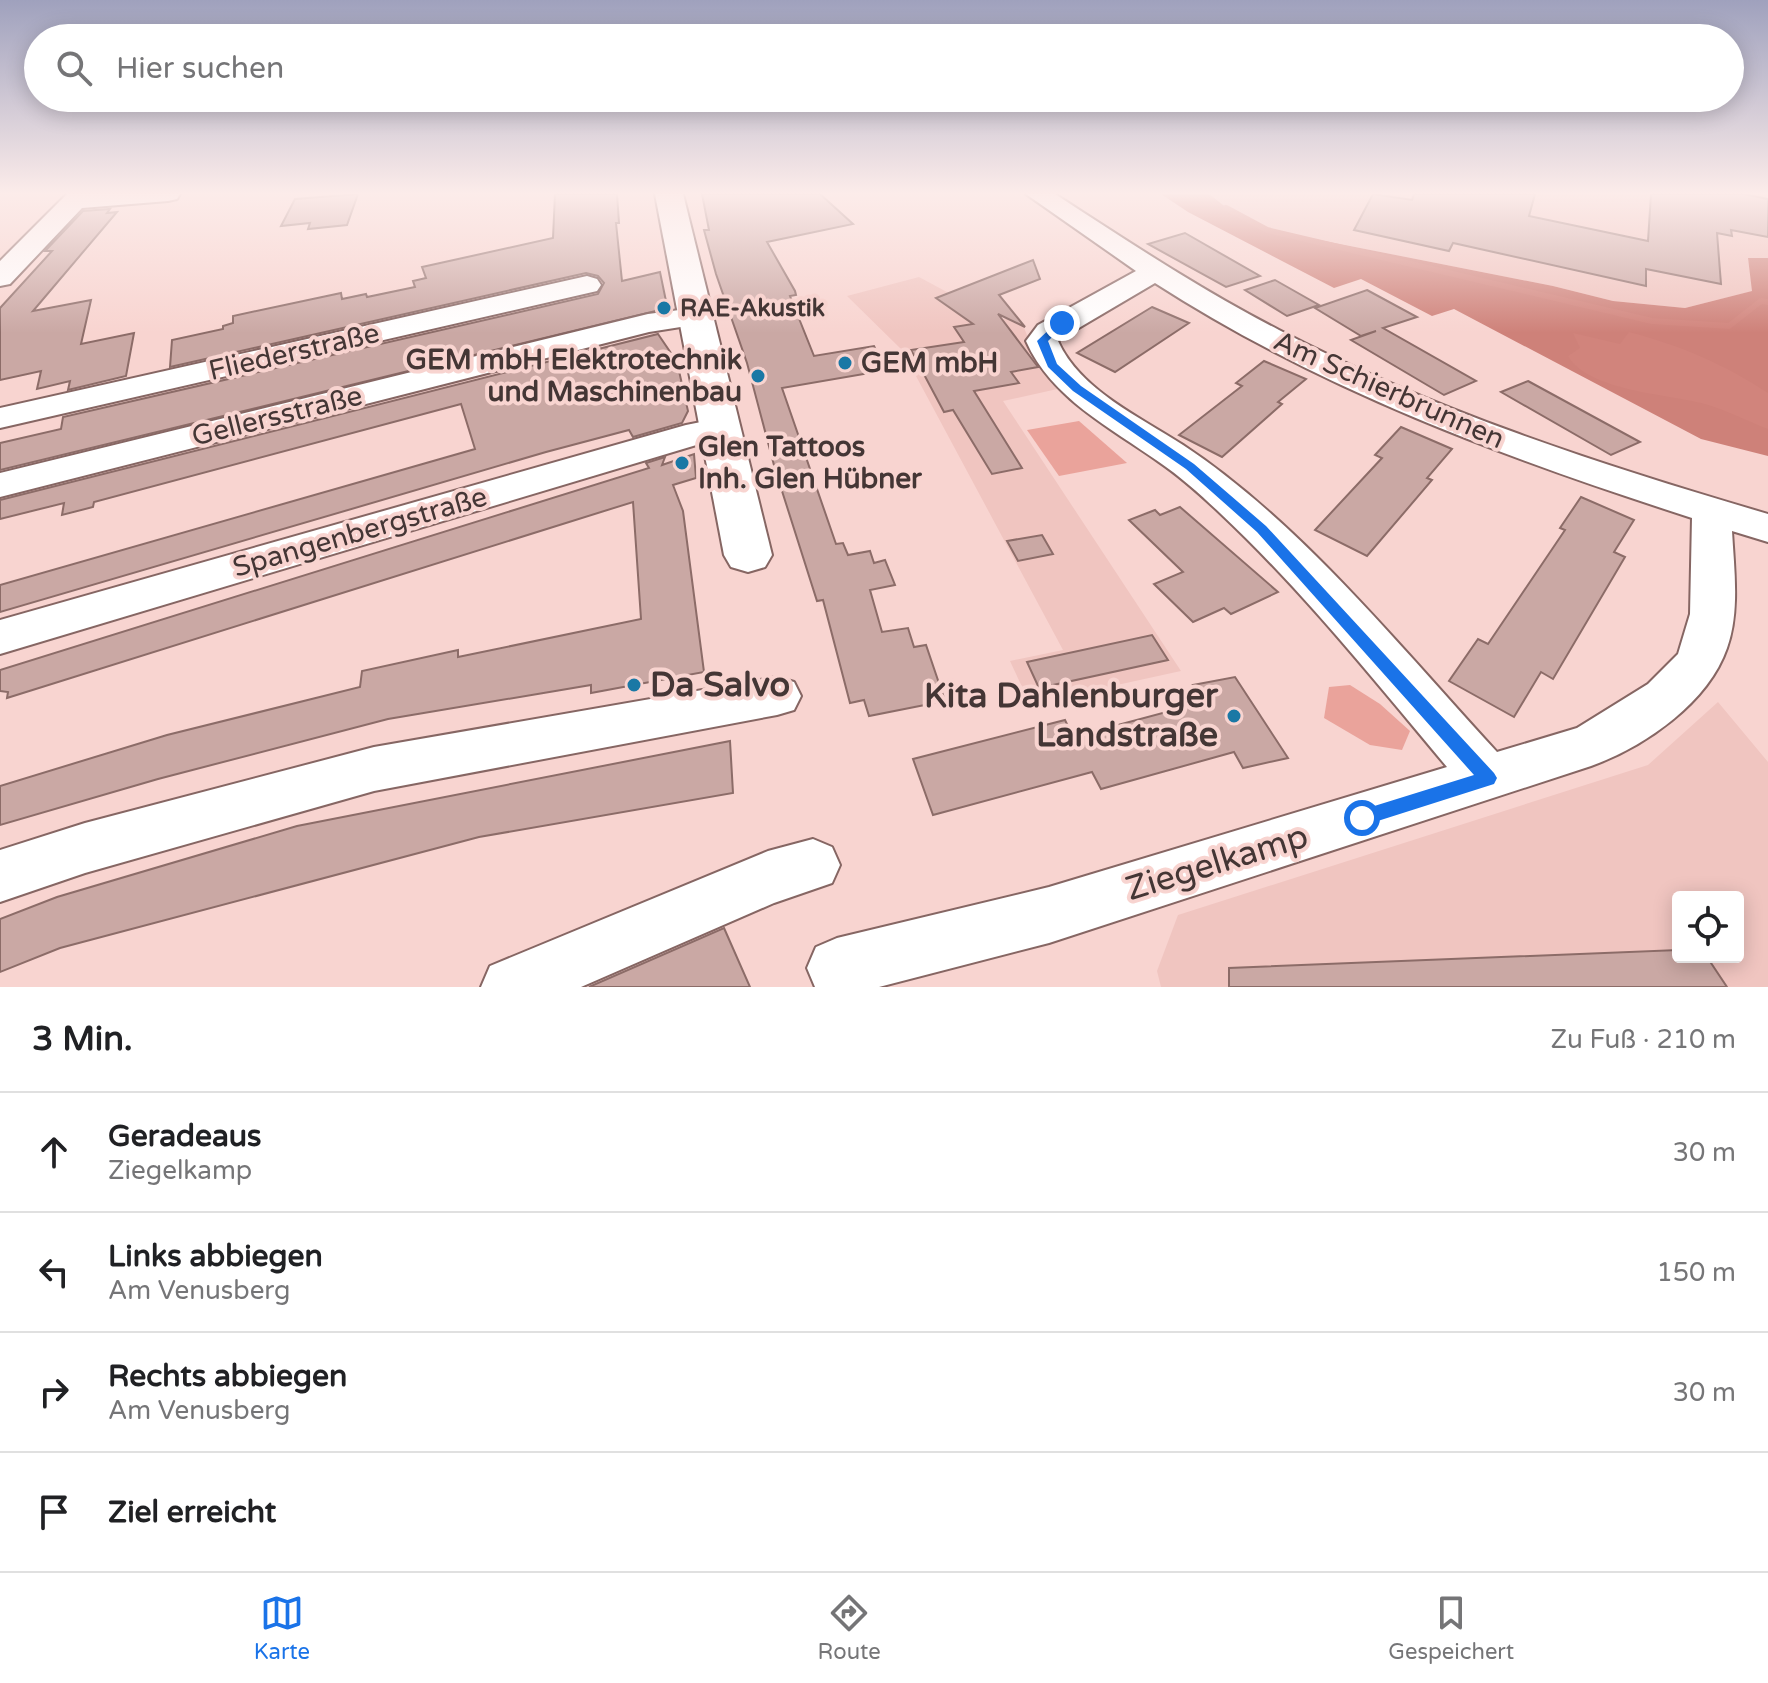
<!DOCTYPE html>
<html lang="de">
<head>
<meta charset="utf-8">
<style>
	body { margin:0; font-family:"Varela Round",sans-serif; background:#f6f6f6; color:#202124 }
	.controls { position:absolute; right:24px; bottom:24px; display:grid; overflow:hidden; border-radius:8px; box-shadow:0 4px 20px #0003 }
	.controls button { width:72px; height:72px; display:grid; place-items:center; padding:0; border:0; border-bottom:2px solid #e0e0e0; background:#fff; color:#202124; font:40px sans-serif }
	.stop { position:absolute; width:24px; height:24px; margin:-18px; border:6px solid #1a73e8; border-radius:50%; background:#fff }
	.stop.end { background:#1a73e8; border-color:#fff; box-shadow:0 2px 8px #0008 }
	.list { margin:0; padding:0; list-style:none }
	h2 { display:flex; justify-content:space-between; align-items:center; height:104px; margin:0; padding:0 32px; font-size:34px }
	h2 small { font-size:26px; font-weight:400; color:#757577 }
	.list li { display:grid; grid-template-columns:52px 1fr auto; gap:24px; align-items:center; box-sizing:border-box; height:120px; padding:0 32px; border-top:2px solid #e0e0e0 }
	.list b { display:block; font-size:30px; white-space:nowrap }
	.list p { margin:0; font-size:26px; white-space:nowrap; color:#757577 }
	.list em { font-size:26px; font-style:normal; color:#757577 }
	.icon { flex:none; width:44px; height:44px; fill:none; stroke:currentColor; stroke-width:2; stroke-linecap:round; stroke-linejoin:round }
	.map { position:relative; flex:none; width:1768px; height:987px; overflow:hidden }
	.search { position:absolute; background:#fff; box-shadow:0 4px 20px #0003; left:24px; right:24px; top:24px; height:88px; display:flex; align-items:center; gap:20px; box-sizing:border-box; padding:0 28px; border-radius:44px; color:#757577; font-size:30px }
	.sheet { height:584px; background:#fff }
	nav { display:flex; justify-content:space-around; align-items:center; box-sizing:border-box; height:112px; border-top:2px solid #e0e0e0; background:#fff; font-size:22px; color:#757577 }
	nav a { display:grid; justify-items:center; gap:4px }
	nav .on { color:#1a73e8 }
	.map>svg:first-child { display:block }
</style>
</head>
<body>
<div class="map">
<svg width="1768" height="987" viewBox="0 0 1768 987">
	<rect width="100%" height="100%" fill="#f8d4d0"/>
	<g fill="#f0c5c0" fill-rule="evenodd">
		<path d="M 1209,194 L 1768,194 L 1768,258 L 1748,259 L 1753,291 L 1685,308 L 1613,301 L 1553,286 L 1269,230 L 1227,208 Z"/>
		<path d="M 919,277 L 973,306 L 988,321 L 1016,317 L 1023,325 L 1041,371 L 1062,388 L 1003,401 L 1181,671 L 1030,704 L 1010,661 L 1063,650 L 902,350 L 847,296 Z"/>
		<path d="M 1718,702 L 1768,762 L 1768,987 L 1161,987 L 1157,971 L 1178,915 L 1648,765 ZM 1678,897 L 1738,897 L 1738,957 L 1678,957 Z"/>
	</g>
	<g fill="#eaa39b">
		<path d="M 1079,421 L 1127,463 L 1059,476 L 1027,430 Z"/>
		<path d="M 1350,685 L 1380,704 L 1410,731 L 1402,750 L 1370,745 L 1324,718 L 1329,687 Z"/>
	</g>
	<path fill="#ce8179" d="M 1161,194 L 1209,194 L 1227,208 L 1269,230 L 1553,286 L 1613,301 L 1685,308 L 1752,291 L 1748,258 L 1768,258 L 1768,456 L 1701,439 L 1454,309 L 1432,316 L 1361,279 L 1334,288 L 1188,212 Z"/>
	<path fill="#d1847c" d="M 1629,332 C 1679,345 1724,364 1768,393 L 1768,429 C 1747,421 1726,410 1705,404 C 1668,394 1588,391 1568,356 L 1580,348 L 1573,333 L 1620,344 Z"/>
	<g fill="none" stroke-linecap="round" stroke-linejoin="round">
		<path stroke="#d1847c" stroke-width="6" d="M 1226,208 L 1267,230 L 1652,321 L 1729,326 L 1761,301 L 1768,302"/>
	</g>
	<g fill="#caa8a4" stroke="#8c6c68" stroke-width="2">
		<path d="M 358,194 L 347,225 L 308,229 L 310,223 L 281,226 L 295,199 Z"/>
		<path d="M 555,194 L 617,194 L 619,223 L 616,223 L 622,281 L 660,272 L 667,306 L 664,309 L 0,470 L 0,443 L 61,429 L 63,417 L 598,294 L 604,283 L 598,276 L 586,273 L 170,367 L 172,340 L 223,329 L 223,326 L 233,323 L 233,316 L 341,293 L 342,299 L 366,294 L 367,297 L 415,287 L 413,281 L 426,278 L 422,267 L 553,238 Z"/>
		<path d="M 702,194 L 820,194 L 853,224 L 767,242 L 795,291 L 796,295 L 790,296 L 814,356 L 874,346 L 887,370 L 782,388 L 836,544 L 843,543 L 848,555 L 870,551 L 874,563 L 885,560 L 895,585 L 870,590 L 882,632 L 908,628 L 914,647 L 926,645 L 945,701 L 869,716 L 864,700 L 850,703 L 823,600 L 817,601 L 775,469 L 747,363 L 716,274 L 704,230 L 709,230 Z"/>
		<path d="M 1373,194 L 1412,200 L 1414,194 L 1535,194 L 1529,216 L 1648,241 L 1651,194 L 1744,194 L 1768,199 L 1768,237 L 1731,230 L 1732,236 L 1717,233 L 1721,284 L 1646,269 L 1646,286 L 1453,243 L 1449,251 L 1354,230 Z"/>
		<path d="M 110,209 L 107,213 L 117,212 L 33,311 L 91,300 L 81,344 L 134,333 L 126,376 L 68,390 L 70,381 L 37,389 L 41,371 L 0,380 L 0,308 L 52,251 L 45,251 L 83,211 Z"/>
		<path d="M 1185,233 L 1260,276 L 1226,287 L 1148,244 Z"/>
		<path d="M 1033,260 L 1040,279 L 999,295 L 1025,327 L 998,314 L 1038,367 L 1011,372 L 1019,383 L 974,391 L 1022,468 L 992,474 L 953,410 L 944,412 L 911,350 L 964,342 L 954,327 L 973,324 L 936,298 Z"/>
		<path d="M 1275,280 L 1319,305 L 1287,316 L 1245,290 Z"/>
		<path d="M 1367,290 L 1417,317 L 1383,328 L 1476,381 L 1444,395 L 1351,340 L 1376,331 L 1361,336 L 1315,308 Z"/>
		<path d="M 1152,307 L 1189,323 L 1115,372 L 1077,353 Z"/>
		<path d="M 658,334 L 677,362 L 688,411 L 682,423 L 633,437 L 629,430 L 546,452 L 0,612 L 0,585 L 475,449 L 461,404 L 94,502 L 93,507 L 62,515 L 64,503 L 0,519 L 0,500 Z"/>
		<path d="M 1264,361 L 1306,379 L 1278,402 L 1282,404 L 1222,457 L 1179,435 L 1242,386 L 1236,383 Z"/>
		<path d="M 1528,381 L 1640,442 L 1611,455 L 1501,392 Z"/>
		<path d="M 1401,427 L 1452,449 L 1427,478 L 1432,480 L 1367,556 L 1315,530 L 1382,458 L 1375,455 Z"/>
		<path d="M 694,454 L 696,478 L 673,485 L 683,511 L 704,672 L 591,693 L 591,685 L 388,719 L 158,779 L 0,825 L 0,786 L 167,735 L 360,687 L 362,671 L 458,650 L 458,657 L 641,619 L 633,502 L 7,698 L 8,692 L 0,691 L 0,670 L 649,468 L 646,463 L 665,457 L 662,465 Z"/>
		<path d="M 1581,497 L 1634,520 L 1614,552 L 1625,557 L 1553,679 L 1541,672 L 1514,717 L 1449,681 L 1478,639 L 1488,644 L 1565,530 L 1560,528 Z"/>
		<path d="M 1180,507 L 1278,592 L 1231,614 L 1224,608 L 1193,622 L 1154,584 L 1183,572 L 1129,520 L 1155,510 L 1160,515 Z"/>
		<path d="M 1042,535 L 1053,554 L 1018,561 L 1007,541 Z"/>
		<path d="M 1152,635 L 1168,660 L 1039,688 L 1027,662 Z"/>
		<path d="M 1235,677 L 1288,758 L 1243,768 L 1234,752 L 1101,789 L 1092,772 L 933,815 L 913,759 L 1065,720 L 1073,737 L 1204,702 L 1193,685 Z"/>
		<path d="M 730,741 L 733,793 L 479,837 L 60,948 L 0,972 L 0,919 L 57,897 L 297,826 Z"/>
		<path d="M 724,928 L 750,987 L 589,987 Z"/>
		<path d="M 1678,950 L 1678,957 L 1707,957 L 1727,987 L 1229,987 L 1229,968 Z"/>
	</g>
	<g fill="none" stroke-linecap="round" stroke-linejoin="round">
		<g stroke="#866663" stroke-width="4">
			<g id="minor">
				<path d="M 180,194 L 177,199 L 168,201 L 82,208 L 10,284 L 0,286 L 0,261 L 67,194 Z"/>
				<path d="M 1026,194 L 1055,194 C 1129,242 1201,290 1279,330 C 1434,411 1601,465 1768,514 L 1768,542 L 1732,531 C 1734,568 1740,612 1727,648 C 1708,703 1644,747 1591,766 L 1049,943 L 879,987 L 815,987 L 807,968 L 816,947 L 837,938 L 1049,887 L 1447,767 C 1374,680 1303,591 1220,513 C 1201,495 1181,477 1159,462 C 1111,428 1051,398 1026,341 L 1038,325 L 1136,271 ZM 1155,283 C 1321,390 1506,458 1692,518 L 1690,614 L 1678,654 L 1648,684 L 1577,728 L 1497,752 C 1402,649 1300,522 1183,445 C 1140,417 1080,390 1058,341 L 1060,339 Z"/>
				<path d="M 587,276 L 597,279 L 601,285 L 597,291 L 0,428 L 0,408 Z"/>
				<path d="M 695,308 L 706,311 L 710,317 L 706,323 L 649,332 L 0,497 L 0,473 L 648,314 Z"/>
				<path d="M 721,418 L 733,421 L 739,429 L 733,437 L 703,443 L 0,654 L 0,620 L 686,425 Z"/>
				<path d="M 777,677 L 794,682 L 801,696 L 794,710 L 777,715 L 374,791 L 85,873 L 0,902 L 0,850 L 85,823 L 374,747 Z"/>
				<path d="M 813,839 L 832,847 L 840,865 L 832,883 L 774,903 L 581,987 L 481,987 L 490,966 L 768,851 Z"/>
			</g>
		</g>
		<g stroke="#866663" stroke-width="4">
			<path id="major" d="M 655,194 L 683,194 L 772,555 L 765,567 L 748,572 L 731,567 L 724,555 Z"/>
		</g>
		<use href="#minor" fill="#fff" fill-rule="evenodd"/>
		<use href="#major" fill="#fff" fill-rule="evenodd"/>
	</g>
	<linearGradient id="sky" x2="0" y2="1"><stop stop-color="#9fa1bd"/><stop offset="0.58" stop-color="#fcecea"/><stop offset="1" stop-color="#fcecea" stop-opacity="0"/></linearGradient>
	<rect width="1768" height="333" fill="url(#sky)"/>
	<path fill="#1a73e8" d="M 1059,320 L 1067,323 L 1048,341 L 1057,364 L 1081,386 L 1194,464 L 1266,526 L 1494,773 L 1497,778 L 1494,784 L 1362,826 L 1355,823 L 1353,818 L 1355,812 L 1474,775 L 1257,532 L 1186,469 L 1073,391 L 1048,367 L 1037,341 Z"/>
	<g fill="#1a78a5" stroke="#f8d4d0" stroke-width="3">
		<circle cx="664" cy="308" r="8"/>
		<circle cx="845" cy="363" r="8"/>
		<circle cx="758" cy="376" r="8"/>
		<circle cx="682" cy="463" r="8"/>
		<circle cx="634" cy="685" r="8"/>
		<circle cx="1234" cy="716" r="8"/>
	</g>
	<g text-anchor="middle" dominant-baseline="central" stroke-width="8" stroke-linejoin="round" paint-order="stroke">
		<g font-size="24" font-weight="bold" fill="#443635" stroke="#f8d4d0" text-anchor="start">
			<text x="680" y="308">RAE-Akustik</text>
		</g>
		<g font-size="28" fill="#443635" stroke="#f8d4d0">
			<text transform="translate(294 352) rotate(-13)">Fliederstraße</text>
			<text transform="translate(1389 390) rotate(24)">Am Schierbrunnen</text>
			<text transform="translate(277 416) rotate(-14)">Gellersstraße</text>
			<text transform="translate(360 532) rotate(-16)">Spangenbergstraße</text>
		</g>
		<g font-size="28" font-weight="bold" fill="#443635" stroke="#f8d4d0" text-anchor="start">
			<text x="742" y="360" text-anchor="end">GEM mbH Elektrotechnik<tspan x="742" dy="32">und Maschinenbau</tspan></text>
			<text x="861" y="363">GEM mbH</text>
			<text x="698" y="447">Glen Tattoos<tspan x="698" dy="32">Inh. Glen Hübner</tspan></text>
		</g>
		<g font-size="34" font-weight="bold" fill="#443635" stroke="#f8d4d0" text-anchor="start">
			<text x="650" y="685">Da Salvo</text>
			<text x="1218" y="696" text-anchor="end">Kita Dahlenburger<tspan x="1218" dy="39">Landstraße</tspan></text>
		</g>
		<g font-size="34" fill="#443635" stroke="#f8d4d0">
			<text transform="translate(1217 863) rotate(-17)">Ziegelkamp</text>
		</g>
	</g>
</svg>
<div class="controls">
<button><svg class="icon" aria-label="locate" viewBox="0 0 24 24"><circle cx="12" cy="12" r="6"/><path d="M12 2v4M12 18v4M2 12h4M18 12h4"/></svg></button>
</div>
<div class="stop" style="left:1362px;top:818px"></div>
<div class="stop end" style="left:1062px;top:323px"></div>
<div class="search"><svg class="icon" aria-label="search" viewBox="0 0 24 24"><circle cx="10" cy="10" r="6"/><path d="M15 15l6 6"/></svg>Hier suchen</div>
</div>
<section class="sheet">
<h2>3 Min.<small>Zu Fuß · 210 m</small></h2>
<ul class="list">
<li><svg class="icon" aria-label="ahead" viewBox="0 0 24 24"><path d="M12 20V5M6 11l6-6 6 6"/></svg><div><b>Geradeaus</b><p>Ziegelkamp</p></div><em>30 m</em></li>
<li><svg class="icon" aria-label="left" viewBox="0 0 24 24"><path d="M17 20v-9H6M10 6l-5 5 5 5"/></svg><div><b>Links abbiegen</b><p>Am Venusberg</p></div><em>150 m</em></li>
<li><svg class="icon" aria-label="right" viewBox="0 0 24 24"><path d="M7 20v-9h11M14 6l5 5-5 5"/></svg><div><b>Rechts abbiegen</b><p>Am Venusberg</p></div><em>30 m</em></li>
<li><svg class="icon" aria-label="arrive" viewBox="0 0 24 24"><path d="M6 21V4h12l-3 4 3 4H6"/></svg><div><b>Ziel erreicht</b></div></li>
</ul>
</section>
<nav>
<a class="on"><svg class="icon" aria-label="map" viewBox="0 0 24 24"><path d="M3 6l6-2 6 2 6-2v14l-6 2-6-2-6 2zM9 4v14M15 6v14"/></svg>Karte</a>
<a><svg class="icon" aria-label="directions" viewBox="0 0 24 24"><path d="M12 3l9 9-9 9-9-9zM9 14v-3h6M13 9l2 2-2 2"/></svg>Route</a>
<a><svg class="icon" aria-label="saved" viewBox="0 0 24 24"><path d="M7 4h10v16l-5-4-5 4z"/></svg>Gespeichert</a>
</nav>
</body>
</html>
